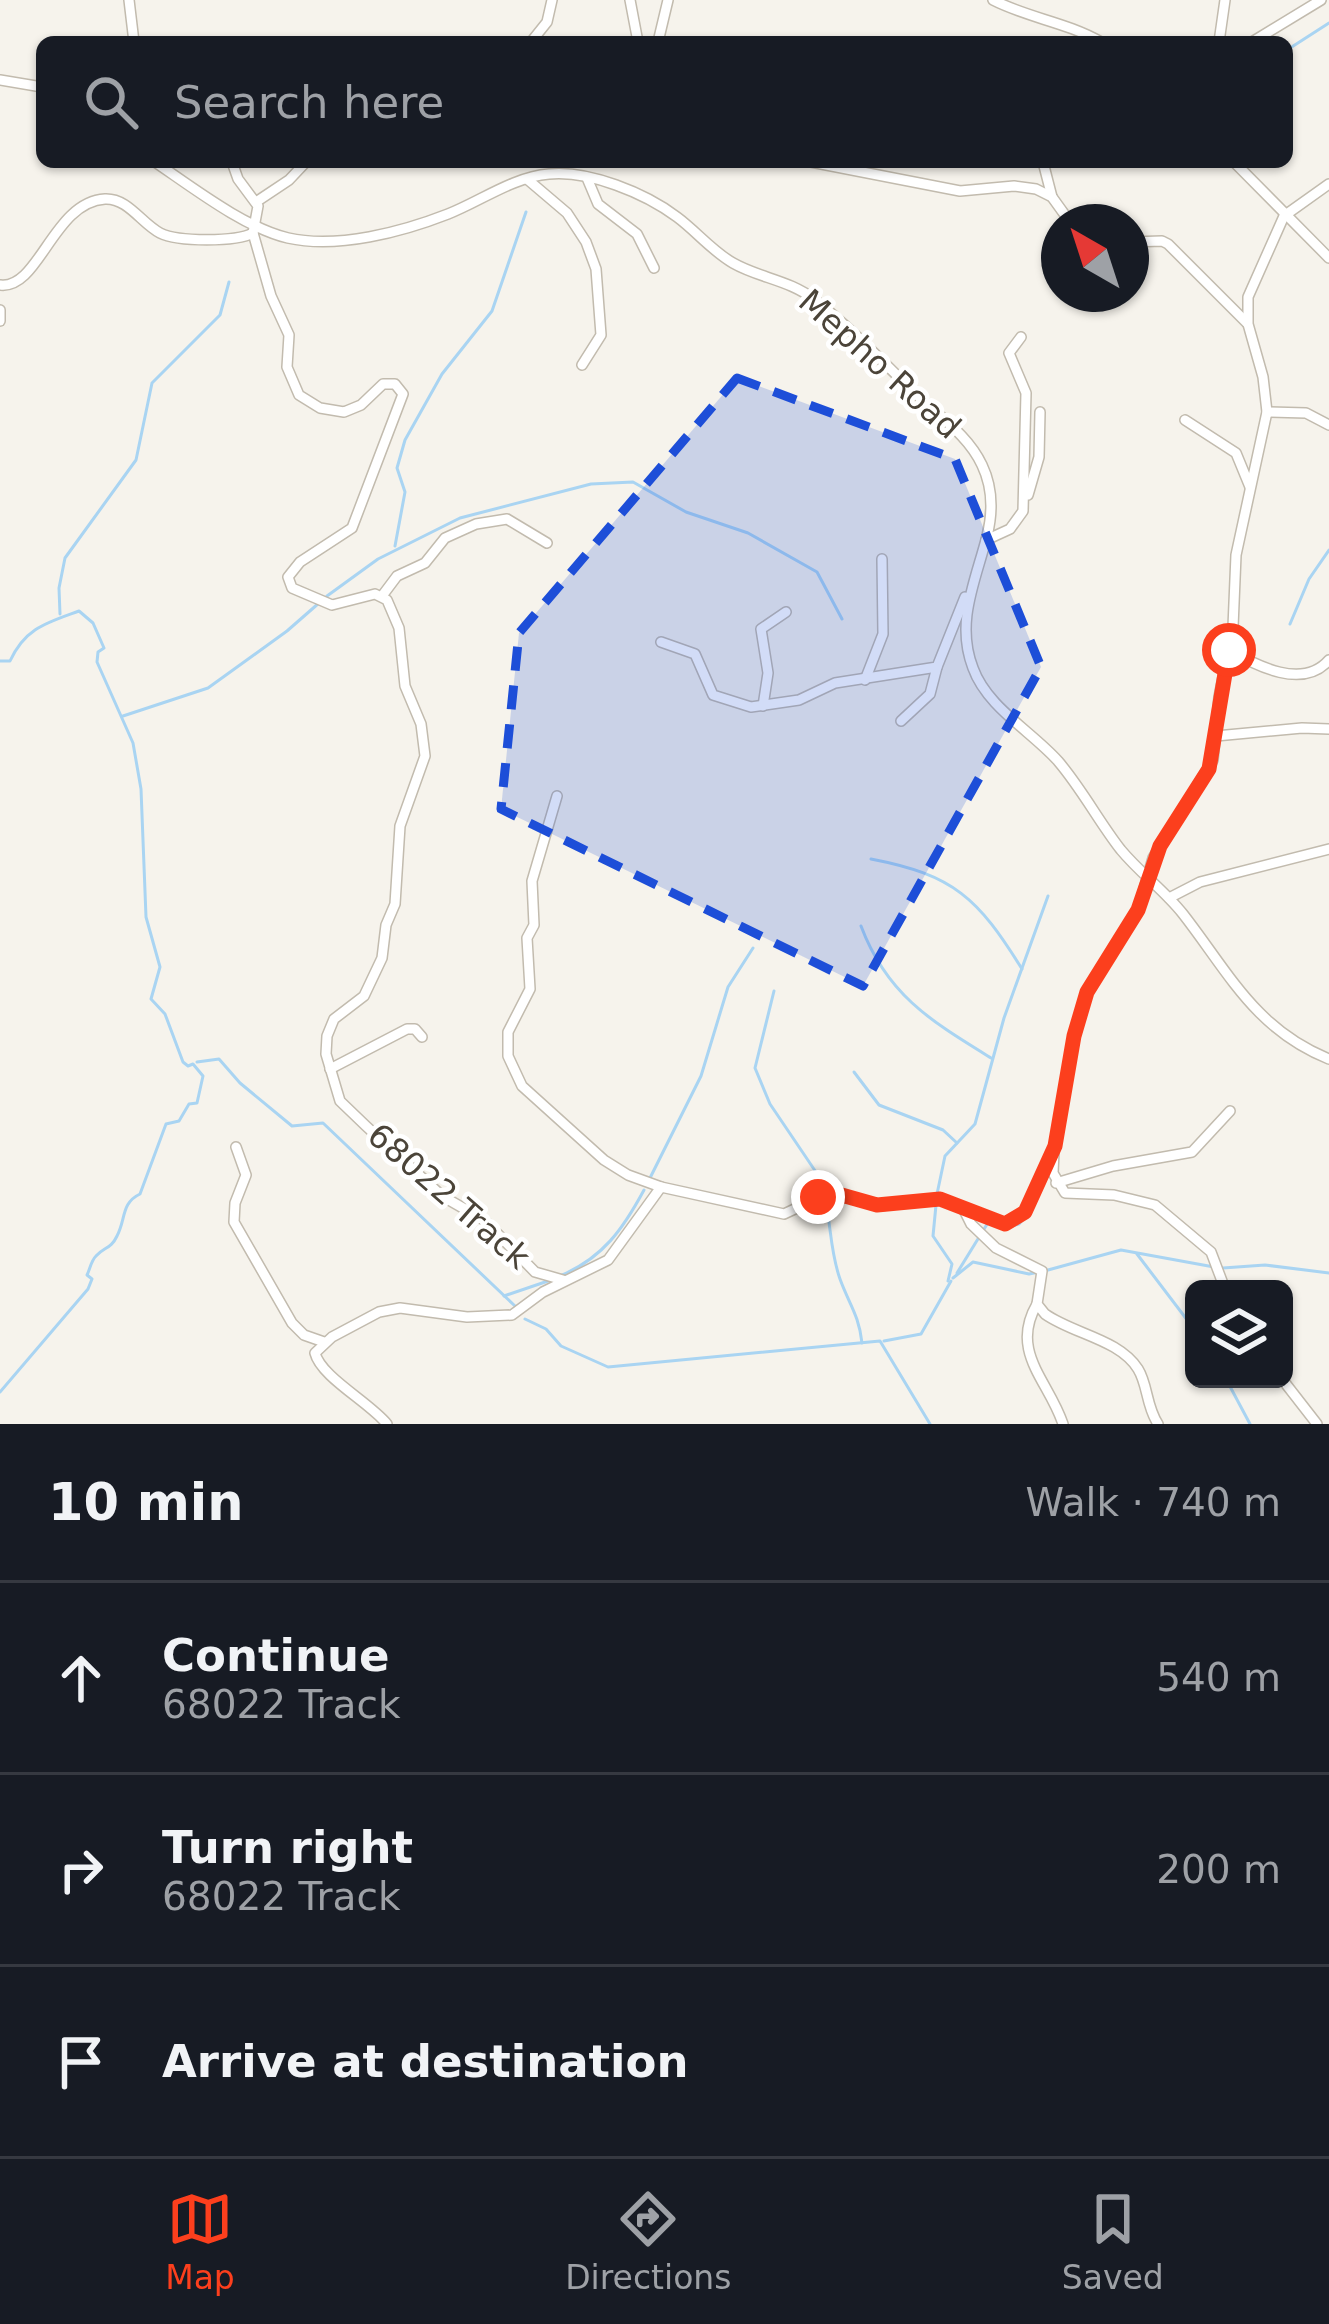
<!DOCTYPE html>
<html lang="en">
<head>
<meta charset="utf-8">
<style>
	body { margin:0; font-family:"DejaVu Sans",sans-serif; background:#242831; color:#f1f3f6 }
	.controls { position:absolute; right:36px; bottom:36px; display:grid; overflow:hidden; border-radius:18px; box-shadow:0 3px 9px #0004 }
	.controls button { width:108px; height:108px; display:grid; place-items:center; padding:0; border:0; border-bottom:3px solid #363941; background:#171b24; color:#f1f3f6; font:60px sans-serif }
	.compass { position:absolute; left:1041px; top:204px; width:108px; height:108px; border-radius:50%; background:#171b24; box-shadow:0 3px 9px #0004; rotate:321deg }
	.stop { position:absolute; width:36px; height:36px; margin:-27px; border:9px solid #fc3f1d; border-radius:50%; background:#fff }
	.stop.end { background:#fc3f1d; border-color:#fff; box-shadow:0 3px 12px #0008 }
	.list { margin:0; padding:0; list-style:none }
	h2 { display:flex; justify-content:space-between; align-items:center; height:156px; margin:0; padding:0 48px; font-size:51px }
	h2 small { font-size:39px; font-weight:400; color:#9ea1a6 }
	.list li { display:grid; grid-template-columns:78px 1fr auto; gap:36px; align-items:center; box-sizing:border-box; height:192px; padding:0 48px; border-top:3px solid #363941 }
	.list b { display:block; font-size:45px; white-space:nowrap }
	.list p { margin:0; font-size:39px; white-space:nowrap; color:#9ea1a6 }
	.list em { font-size:39px; font-style:normal; color:#9ea1a6 }
	.icon { flex:none; width:66px; height:66px; fill:none; stroke:currentColor; stroke-width:2; stroke-linecap:round; stroke-linejoin:round }
	.map { position:relative; flex:none; width:1329px; height:1424px; overflow:hidden }
	.search { position:absolute; background:#171b24; box-shadow:0 3px 9px #0004; left:36px; right:36px; top:36px; height:132px; display:flex; align-items:center; gap:30px; box-sizing:border-box; padding:0 42px; border-radius:18px; color:#9ea1a6; font-size:45px }
	.sheet { height:732px; background:#171b24 }
	nav { display:flex; justify-content:space-around; align-items:center; box-sizing:border-box; height:168px; border-top:3px solid #363941; background:#171b24; font-size:33px; color:#9ea1a6 }
	nav a { display:grid; justify-items:center; gap:6px }
	nav .on { color:#fc3f1d }
	.map>svg:first-child { display:block }
</style>
</head>
<body>
<div class="map">
<svg width="1329" height="1424" viewBox="0 0 1329 1424">
	<rect width="100%" height="100%" fill="#f6f3ec"/>
	<g fill="none" stroke-linecap="round" stroke-linejoin="round">
		<g stroke="#a9d4f2" stroke-width="3">
			<path d="M 1287,50 L 1329,23"/>
			<path d="M 395,546 L 405,492 L 397,468 L 405,440 L 442,374 L 492,311 L 526,212"/>
			<path d="M 327,596 L 378,559 L 460,518 L 591,484 L 633,482 L 686,512 L 748,533 L 817,572 L 842,619"/>
			<path d="M 60,614 L 59,588 L 65,558 L 136,460 L 152,383 L 220,315 L 229,282"/>
			<path d="M 1290,624 L 1309,579 L 1329,550"/>
			<path d="M 0,661 L 10,661 C 25,628 46,623 79,611 L 93,623 L 104,648 L 98,652 L 97,662 L 133,743 L 141,789 L 146,917 L 160,967 L 151,999 L 165,1014 L 183,1062 L 188,1066 L 193,1064 L 203,1076 L 197,1103 L 189,1104 L 179,1121 L 166,1124 L 140,1194 C 121,1203 126,1219 117,1236 C 111,1249 104,1247 96,1256 C 91,1261 90,1269 87,1275 L 92,1279 L 88,1289 L 0,1392"/>
			<path d="M 123,716 L 208,688 L 287,631 L 319,603"/>
			<path d="M 871,859 C 954,875 978,898 1022,969"/>
			<path d="M 861,926 C 887,995 931,1021 991,1058"/>
			<path d="M 774,991 L 755,1068 L 770,1104 L 822,1181"/>
			<path d="M 197,1062 L 219,1059 L 240,1083 L 292,1126 L 323,1123 L 515,1306"/>
			<path d="M 854,1072 L 879,1105 L 943,1130 L 957,1143"/>
			<path d="M 650,1178 L 701,1076 L 728,987 L 753,948"/>
			<path d="M 937,1194 L 945,1156 L 975,1124 L 1004,1018 L 1048,896"/>
			<path d="M 826,1203 C 831,1229 831,1254 840,1279 C 849,1304 859,1315 862,1343"/>
			<path d="M 936,1205 L 933,1236 L 952,1264 L 948,1281"/>
			<path d="M 1009,1227 L 1019,1224 L 1029,1212"/>
			<path d="M 1137,1254 L 1194,1329"/>
			<path d="M 1223,1268 L 1265,1265 L 1329,1273"/>
			<path d="M 1048,1270 L 1121,1250 L 1214,1267"/>
			<path d="M 957,1273 L 989,1221"/>
			<path d="M 560,1276 C 603,1258 623,1229 644,1190"/>
			<path d="M 953,1278 L 973,1262 L 1029,1274 L 1039,1272"/>
			<path d="M 504,1296 L 551,1280"/>
			<path d="M 525,1319 L 546,1329 L 561,1346 L 608,1367 L 880,1341 L 930,1424"/>
			<path d="M 884,1341 L 921,1334 L 951,1281"/>
			<path d="M 1226,1379 L 1250,1424"/>
		</g>
		<g stroke="#c2bbae" stroke-width="12">
			<g id="minor">
				<path d="M 129,0 L 134,42"/>
				<path d="M 630,0 L 638,42"/>
				<path d="M 993,0 C 1028,18 1066,22 1101,42"/>
				<path d="M 531,42 L 547,22 L 552,0"/>
				<path d="M 658,42 L 668,0"/>
				<path d="M 1219,42 L 1225,0"/>
				<path d="M 1252,42 L 1321,0"/>
				<path d="M 0,80 L 42,87"/>
				<path d="M 155,162 C 192,187 245,228 288,238 C 338,249 402,232 448,214 C 481,201 513,177 549,174 C 589,170 645,193 677,217 C 696,231 712,251 733,263 C 759,278 790,280 815,300 C 853,330 886,365 921,399 C 943,419 969,437 982,465 C 993,488 993,512 987,536 C 976,580 955,622 973,668 C 987,707 1031,731 1058,761 C 1082,789 1099,822 1121,850 C 1141,874 1164,890 1183,914 C 1229,973 1255,1029 1329,1059"/>
				<path d="M 232,162 L 238,179 L 258,206 L 253,233 L 271,296 L 289,335 L 287,367 L 299,395 L 320,408 L 344,412 L 361,405 L 383,384 L 395,384 L 403,394 L 352,528 L 300,562 L 288,577 L 292,588 L 332,605 L 375,594 L 387,600 L 399,628 L 405,686 L 421,724 L 425,756 L 400,826 L 395,904 L 386,925 L 382,958 L 364,996 L 334,1019 L 327,1036 L 326,1054 L 340,1101 L 366,1126 L 442,1196 L 484,1220 L 535,1272 L 563,1280"/>
				<path d="M 811,162 L 960,191 L 1014,186 L 1036,189 L 1052,197 L 1070,222"/>
				<path d="M 1043,162 L 1052,197"/>
				<path d="M 1234,162 L 1329,258"/>
				<path d="M 587,178 L 598,204 L 637,234 L 654,268"/>
				<path d="M 527,179 L 567,213 L 586,242 L 596,269 L 601,335 L 582,365"/>
				<path d="M 256,202 L 289,180 L 306,162"/>
				<path d="M 1131,242 L 1162,241 L 1168,244 L 1247,323"/>
				<path d="M 0,285 C 39,290 53,202 105,199 C 128,198 141,223 160,233 C 178,242 236,242 253,233"/>
				<path d="M 0,310 L 0,321"/>
				<path d="M 1267,412 L 1306,413 L 1329,425"/>
				<path d="M 1185,420 L 1236,453 L 1250,487"/>
				<path d="M 1028,495 L 1039,457 L 1040,412"/>
				<path d="M 986,540 L 1010,529 L 1023,511 L 1026,393 L 1009,353 L 1021,337"/>
				<path d="M 382,596 L 397,576 L 425,563 L 445,538 L 476,524 L 507,519 L 547,543"/>
				<path d="M 661,642 L 695,654 L 713,695 L 751,707 L 799,700 L 835,683 L 937,667 L 965,597"/>
				<path d="M 1229,650 C 1257,666 1303,690 1329,660"/>
				<path d="M 865,680 L 883,634 L 882,559"/>
				<path d="M 763,706 L 768,673 L 761,629 L 786,612"/>
				<path d="M 901,721 L 930,694 L 937,667"/>
				<path d="M 1216,736 L 1302,728 L 1329,729"/>
				<path d="M 557,796 L 532,881 L 534,925 L 527,938 L 530,989 L 508,1032 L 508,1056 L 522,1086 L 604,1160 L 628,1175 L 661,1187"/>
				<path d="M 1169,898 L 1200,882 L 1329,849"/>
				<path d="M 330,1069 L 407,1029 L 415,1029 L 422,1037"/>
				<path d="M 236,1147 L 246,1175 L 235,1203 L 234,1222 L 292,1323 L 304,1335 L 324,1342"/>
				<path d="M 1054,1151 L 1053,1173 L 1065,1193 L 1114,1195 L 1155,1205 L 1211,1252 L 1225,1289"/>
				<path d="M 1056,1183 L 1113,1166 L 1192,1152 L 1230,1111"/>
				<path d="M 964,1210 L 971,1224 L 996,1248 L 1042,1271 L 1037,1304 L 1045,1314 C 1073,1334 1119,1339 1138,1369 C 1148,1385 1146,1406 1158,1424"/>
				<path d="M 1037,1304 C 1009,1352 1049,1381 1063,1424"/>
				<path d="M 1282,1379 L 1317,1424"/>
				<path d="M 387,1424 C 369,1402 321,1377 315,1353 L 332,1337 L 379,1312 L 400,1308 L 467,1317 L 512,1315 L 543,1292 L 608,1260 L 661,1187 L 784,1214 L 831,1192 L 877,1206 L 940,1199 L 1005,1224 L 1025,1212 L 1055,1146 L 1074,1036 L 1087,992 L 1138,910 L 1153,858 L 1213,760 L 1219,697 L 1233,627 L 1236,555 L 1267,412 L 1263,377 L 1248,324 L 1248,297 L 1284,216 L 1329,184"/>
			</g>
		</g>
		<use href="#minor" stroke="#fff" stroke-width="9"/>
	</g>
	<g fill="none" stroke-linecap="round" stroke-linejoin="round">
		<path stroke="#fc3f1d" stroke-width="15" d="M 818,1197 L 831,1192 L 877,1205 L 940,1199 L 1005,1224 L 1025,1212 L 1055,1146 L 1074,1036 L 1087,992 L 1138,910 L 1160,846 L 1209,769 L 1229,650"/>
	</g>
	<path fill="#1d4ed8" fill-opacity="0.2" stroke="#1d4ed8" stroke-width="9" stroke-dasharray="24 15" stroke-linejoin="round" d="M 737,378 L 955,459 L 1041,667 L 863,986 L 501,809 L 519,633 Z"/>
	<g text-anchor="middle" dominant-baseline="central" stroke-width="9" stroke-linejoin="round" paint-order="stroke">
		<g font-size="33" fill="#4b4439" stroke="#fff">
			<text transform="translate(880 364) rotate(42)">Mepho Road</text>
			<text transform="translate(449 1196) rotate(41)">68022 Track</text>
		</g>
	</g>
</svg>
<div class="controls">
<button><svg class="icon" aria-label="layers" viewBox="0 0 24 24"><path d="M12 4l9 5-9 5-9-5zM3 14l9 5 9-5"/></svg></button>
</div>
<svg class="compass" viewBox="-18 -18 36 36"><path d="M0-13l5 13h-10z" fill="#e53935"/><path d="M0 13l5-13h-10z" fill="#9ea1a6"/></svg>
<div class="stop" style="left:1229px;top:650px"></div>
<div class="stop end" style="left:818px;top:1197px"></div>
<div class="search"><svg class="icon" aria-label="search" viewBox="0 0 24 24"><circle cx="10" cy="10" r="6"/><path d="M15 15l6 6"/></svg>Search here</div>
</div>
<section class="sheet">
<h2>10 min<small>Walk · 740 m</small></h2>
<ul class="list">
<li><svg class="icon" aria-label="ahead" viewBox="0 0 24 24"><path d="M12 20V5M6 11l6-6 6 6"/></svg><div><b>Continue</b><p>68022 Track</p></div><em>540 m</em></li>
<li><svg class="icon" aria-label="right" viewBox="0 0 24 24"><path d="M7 20v-9h11M14 6l5 5-5 5"/></svg><div><b>Turn right</b><p>68022 Track</p></div><em>200 m</em></li>
<li><svg class="icon" aria-label="arrive" viewBox="0 0 24 24"><path d="M6 21V4h12l-3 4 3 4H6"/></svg><div><b>Arrive at destination</b></div></li>
</ul>
</section>
<nav>
<a class="on"><svg class="icon" aria-label="map" viewBox="0 0 24 24"><path d="M3 6l6-2 6 2 6-2v14l-6 2-6-2-6 2zM9 4v14M15 6v14"/></svg>Map</a>
<a><svg class="icon" aria-label="directions" viewBox="0 0 24 24"><path d="M12 3l9 9-9 9-9-9zM9 14v-3h6M13 9l2 2-2 2"/></svg>Directions</a>
<a><svg class="icon" aria-label="saved" viewBox="0 0 24 24"><path d="M7 4h10v16l-5-4-5 4z"/></svg>Saved</a>
</nav>
</body>
</html>
